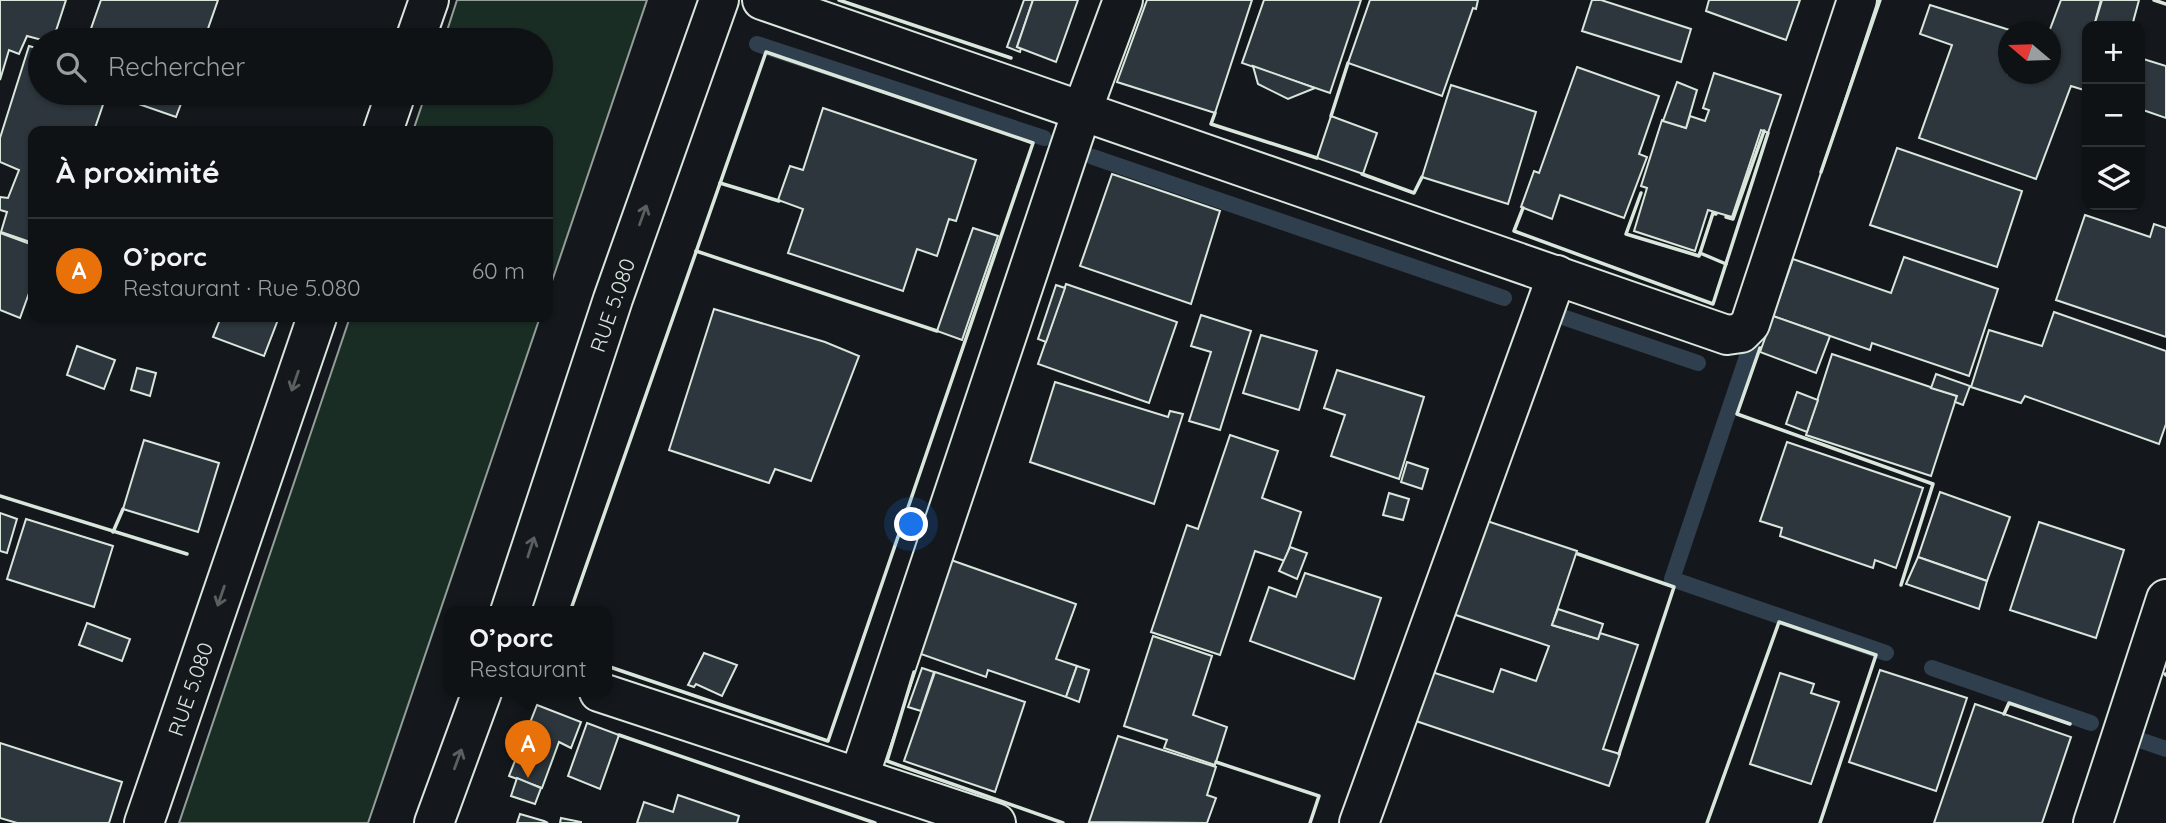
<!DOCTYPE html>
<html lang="fr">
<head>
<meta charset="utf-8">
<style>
	body { margin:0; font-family:Quicksand,sans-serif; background:#181b1e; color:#f1f3f6 }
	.controls { position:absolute; right:21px; top:21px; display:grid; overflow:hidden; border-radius:14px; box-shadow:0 2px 5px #0004 }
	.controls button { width:63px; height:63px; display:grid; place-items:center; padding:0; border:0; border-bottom:2px solid #2f3234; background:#0f1215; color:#f1f3f6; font:35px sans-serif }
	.compass { position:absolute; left:1998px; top:21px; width:63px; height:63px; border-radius:50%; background:#0f1215; box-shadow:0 2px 5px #0004; rotate:289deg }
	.you { position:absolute; left:912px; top:525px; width:24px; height:24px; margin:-18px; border:5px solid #fff; border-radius:50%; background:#1a73e8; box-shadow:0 0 0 10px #1a73e833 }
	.badge { display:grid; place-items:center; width:46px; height:46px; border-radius:50%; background:#ffb74d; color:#fff; font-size:23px; font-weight:700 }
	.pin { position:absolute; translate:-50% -58px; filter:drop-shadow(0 2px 4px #0008) }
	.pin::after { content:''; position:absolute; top:37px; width:24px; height:21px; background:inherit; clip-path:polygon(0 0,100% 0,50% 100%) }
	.popup { position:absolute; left:444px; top:606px; width:168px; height:91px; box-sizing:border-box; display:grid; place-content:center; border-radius:14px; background:#0f1215; filter:drop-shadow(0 2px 5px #0005); font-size:23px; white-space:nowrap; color:#9b9ea0 }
	.popup b { font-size:26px; color:#f1f3f6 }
	.popup::after { content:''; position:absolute; left:50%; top:100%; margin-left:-14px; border:14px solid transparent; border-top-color:#0f1215 }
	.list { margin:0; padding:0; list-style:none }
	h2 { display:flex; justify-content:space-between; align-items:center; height:91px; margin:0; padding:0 28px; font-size:30px }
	h2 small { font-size:23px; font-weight:400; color:#9b9ea0 }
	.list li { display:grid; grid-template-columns:46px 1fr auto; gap:21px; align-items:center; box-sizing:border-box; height:105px; padding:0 28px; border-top:2px solid #2f3234 }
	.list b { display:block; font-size:26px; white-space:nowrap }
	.list p { margin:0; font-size:23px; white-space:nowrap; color:#9b9ea0 }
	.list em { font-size:23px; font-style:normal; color:#9b9ea0 }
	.icon { flex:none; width:38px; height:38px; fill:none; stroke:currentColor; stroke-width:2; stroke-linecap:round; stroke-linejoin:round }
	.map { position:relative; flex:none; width:2166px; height:823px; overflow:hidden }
	.search { position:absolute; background:#0f1215; box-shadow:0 2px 5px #0004; left:28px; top:28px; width:525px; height:77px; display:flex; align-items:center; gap:18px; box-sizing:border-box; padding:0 24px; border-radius:38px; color:#9b9ea0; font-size:26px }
	.panel { position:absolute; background:#0f1215; box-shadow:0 2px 5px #0004; left:28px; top:126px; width:525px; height:196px; border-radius:14px }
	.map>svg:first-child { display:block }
</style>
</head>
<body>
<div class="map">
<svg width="2166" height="823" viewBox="0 0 2166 823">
	<rect width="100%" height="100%" fill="#14181c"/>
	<g fill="#1a2d24" stroke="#939e99" stroke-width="2">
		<path d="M 457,0 L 647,0 L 548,293 L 548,131 L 413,131 L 426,93 L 541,93 L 541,40 L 444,40 Z"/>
		<path d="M 350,317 L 540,317 L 368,823 L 179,823 Z"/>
	</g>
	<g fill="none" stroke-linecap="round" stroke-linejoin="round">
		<g stroke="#2f3f4d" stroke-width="16">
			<path d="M 757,44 L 1044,138"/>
			<path d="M 1093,157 L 1504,298"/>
			<path d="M 1545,311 L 1698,363"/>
			<path d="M 1756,330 L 1672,579 L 1886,653"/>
			<path d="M 1932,668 L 2091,723"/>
			<path d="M 2122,734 L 2166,749"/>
		</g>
	</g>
	<g fill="#2c363c" stroke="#d8e6dc" stroke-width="2">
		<path d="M 0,0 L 66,0 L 53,40 L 42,40 L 27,36 L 19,54 L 9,50 L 0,80 Z"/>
		<path d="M 101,0 L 218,0 L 204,40 L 87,40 Z"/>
		<path d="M 1024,0 L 1033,0 L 1017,47 L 1021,48 L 1020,52 L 1007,47 Z"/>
		<path d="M 1033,0 L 1078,0 L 1056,62 L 1017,47 Z"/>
		<path d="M 1147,0 L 1252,0 L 1215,113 L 1117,82 Z"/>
		<path d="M 1264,0 L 1361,0 L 1330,93 L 1242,63 Z"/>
		<path d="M 1370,0 L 1478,0 L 1476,9 L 1473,8 L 1442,96 L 1348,63 Z"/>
		<path d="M 1592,0 L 1601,0 L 1691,29 L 1681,62 L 1582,31 Z"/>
		<path d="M 1709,0 L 1800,0 L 1786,40 L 1706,11 Z"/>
		<path d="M 2061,0 L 2101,0 L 2094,26 L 2087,26 L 2087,91 L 2071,86 L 2036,179 L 1919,138 L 1952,45 L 1920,34 L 1930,5 L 2016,32 L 2008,32 L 2008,74 L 2050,74 L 2049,32 Z"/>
		<path d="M 2102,0 L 2139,0 L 2132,26 L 2094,26 Z"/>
		<path d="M 29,46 L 40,49 L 40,93 L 107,93 L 94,131 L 33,131 L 33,243 L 1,232 L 7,212 L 0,210 L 0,197 L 8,198 L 19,170 L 0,162 L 0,138 Z"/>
		<path d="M 2140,58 L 2166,66 L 2166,118 L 2140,109 Z"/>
		<path d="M 1253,66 L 1315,88 L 1288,99 L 1258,84 Z"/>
		<path d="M 1577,67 L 1659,96 L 1639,154 L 1647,157 L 1624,218 L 1560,195 L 1552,219 L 1521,207 L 1534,171 L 1539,173 Z"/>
		<path d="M 1714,73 L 1781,95 L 1768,133 L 1761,130 L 1732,217 L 1708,210 L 1695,251 L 1634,231 L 1647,188 L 1641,186 L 1662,120 L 1686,128 L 1690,116 L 1705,121 L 1709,110 L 1703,108 Z"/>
		<path d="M 1677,82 L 1697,90 L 1686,128 L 1663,121 Z"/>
		<path d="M 1451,85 L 1536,112 L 1508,204 L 1422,177 Z"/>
		<path d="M 107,93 L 185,93 L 176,117 Z"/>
		<path d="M 823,108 L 976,160 L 956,221 L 949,219 L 937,256 L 917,249 L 903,291 L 788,253 L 803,209 L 778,200 L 790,166 L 803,170 Z"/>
		<path d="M 1331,116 L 1377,133 L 1363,174 L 1317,158 Z"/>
		<path d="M 1897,148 L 2022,191 L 1997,267 L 1870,225 Z"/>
		<path d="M 1112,174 L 1220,211 L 1191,304 L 1080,266 Z"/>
		<path d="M 2085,215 L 2150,237 L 2154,224 L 2166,228 L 2166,337 L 2056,300 Z"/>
		<path d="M 973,228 L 998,236 L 962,340 L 937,331 Z"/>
		<path d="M 0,233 L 33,245 L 33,282 L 20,318 L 0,310 Z"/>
		<path d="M 1904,257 L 1998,289 L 1969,376 L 1872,343 L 1870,350 L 1773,316 L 1793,259 L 1891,293 Z"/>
		<path d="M 1066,284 L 1177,322 L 1149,403 L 1038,364 Z"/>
		<path d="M 1056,285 L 1065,288 L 1046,342 L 1038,339 Z"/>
		<path d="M 714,309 L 825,342 L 859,356 L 811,481 L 775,469 L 769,483 L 669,450 Z"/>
		<path d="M 2054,312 L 2166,351 L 2166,424 L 2159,444 L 2025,396 L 2021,403 L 1971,387 L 1989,330 L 2042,346 Z"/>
		<path d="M 1201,315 L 1251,331 L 1220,430 L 1189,421 L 1211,352 L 1191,346 Z"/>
		<path d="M 1773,316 L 1830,336 L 1816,373 L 1760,352 Z"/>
		<path d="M 221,317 L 279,317 L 264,356 L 213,337 Z"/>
		<path d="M 1261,335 L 1317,351 L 1299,410 L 1243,393 Z"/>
		<path d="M 77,346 L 115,360 L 104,389 L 67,375 Z"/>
		<path d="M 1832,354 L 1957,396 L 1931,476 L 1806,435 Z"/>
		<path d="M 137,368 L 156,373 L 150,396 L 131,390 Z"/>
		<path d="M 1337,370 L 1424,397 L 1399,479 L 1331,456 L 1345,415 L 1324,408 Z"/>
		<path d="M 1936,374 L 1970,386 L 1963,405 L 1955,402 L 1957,396 L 1931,388 Z"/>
		<path d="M 1055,382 L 1168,417 L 1170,411 L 1183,414 L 1154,504 L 1030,462 Z"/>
		<path d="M 1797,392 L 1818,400 L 1807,432 L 1786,424 Z"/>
		<path d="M 1230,435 L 1278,451 L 1262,498 L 1301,512 L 1285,561 L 1255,551 L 1220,655 L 1151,632 L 1187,525 L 1198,529 Z"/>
		<path d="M 144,440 L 219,463 L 198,532 L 123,509 Z"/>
		<path d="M 1787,442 L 1923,488 L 1896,568 L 1875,560 L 1873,568 L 1780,536 L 1782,528 L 1760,521 Z"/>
		<path d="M 1407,462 L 1428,469 L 1422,489 L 1401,482 Z"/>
		<path d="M 1940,492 L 2010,517 L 1987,581 L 1918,557 Z"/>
		<path d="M 1389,493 L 1409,499 L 1403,520 L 1383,515 Z"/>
		<path d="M 0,513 L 17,519 L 7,553 L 0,551 Z"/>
		<path d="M 26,519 L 113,546 L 94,607 L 7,579 Z"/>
		<path d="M 1481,519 L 1577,551 L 1552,625 L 1598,639 L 1600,633 L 1638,645 L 1603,749 L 1620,754 L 1609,786 L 1413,720 L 1429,671 L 1493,692 L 1501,669 L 1536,681 L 1549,646 L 1450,613 Z"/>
		<path d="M 2039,522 L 2124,550 L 2096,638 L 2010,610 Z"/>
		<path d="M 1290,547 L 1307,553 L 1297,579 L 1279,571 Z"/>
		<path d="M 1918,557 L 1987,581 L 1979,609 L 1906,584 Z"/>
		<path d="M 951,560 L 1076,604 L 1056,659 L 1077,666 L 1066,697 L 988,670 L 986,677 L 918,653 Z"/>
		<path d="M 1305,573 L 1381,598 L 1354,679 L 1250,641 L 1269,587 L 1296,597 Z"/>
		<path d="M 1558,609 L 1603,624 L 1598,639 L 1552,625 Z"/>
		<path d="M 87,623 L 130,639 L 122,661 L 79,645 Z"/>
		<path d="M 1153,636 L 1212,656 L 1193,715 L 1227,727 L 1215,765 L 1164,748 L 1167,740 L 1124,726 Z"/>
		<path d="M 704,653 L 737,665 L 722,696 L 696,684 L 694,687 L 688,685 Z"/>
		<path d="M 1077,666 L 1089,670 L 1079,702 L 1066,697 Z"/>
		<path d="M 922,668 L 934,672 L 921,711 L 908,707 Z"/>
		<path d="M 1880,670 L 1967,698 L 1936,791 L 1849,762 Z"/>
		<path d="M 935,672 L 1025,702 L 995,792 L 904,761 Z"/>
		<path d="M 1780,673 L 1814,684 L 1811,693 L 1839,702 L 1811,784 L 1750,764 Z"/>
		<path d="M 1975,704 L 2071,737 L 2042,823 L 1934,823 Z"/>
		<path d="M 537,705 L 581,722 L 571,748 L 559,742 L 542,788 L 509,776 Z"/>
		<path d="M 587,723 L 619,735 L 600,789 L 568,776 Z"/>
		<path d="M 1118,736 L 1216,767 L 1207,795 L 1216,798 L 1207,823 L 1089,822 Z"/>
		<path d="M 0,743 L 122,782 L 109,823 L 17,823 L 0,818 Z"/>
		<path d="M 517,778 L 541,788 L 535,804 L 511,796 Z"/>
		<path d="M 678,795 L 739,816 L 737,823 L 637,823 L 644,802 L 673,812 Z"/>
		<path d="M 520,814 L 544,821 L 548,823 L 517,823 Z"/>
		<path d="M 561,818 L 581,822 L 581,823 L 560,823 Z"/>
	</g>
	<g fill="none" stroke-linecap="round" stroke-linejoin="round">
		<g stroke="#d8e6dc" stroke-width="42">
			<g id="street">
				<path d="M 762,0 L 1727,335 L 1741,333 L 1750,324 L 1857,0"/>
				<path d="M 599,692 L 996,823"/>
				<path d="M 859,777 L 1082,111 L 1123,0"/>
				<path d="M 1359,823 L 1557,275"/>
				<path d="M 2093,823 L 2166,599"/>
			</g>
		</g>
		<g stroke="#d8e6dc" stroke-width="42">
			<g id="secondary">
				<path d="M 415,40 L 429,0"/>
				<path d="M 383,131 L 396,93"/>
				<path d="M 510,612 L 613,299 L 719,0"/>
				<path d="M 144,823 L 317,317"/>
				<path d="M 434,823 L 482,692"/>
			</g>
		</g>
		<use href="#street" stroke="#14181c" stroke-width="38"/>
		<use href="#secondary" stroke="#14181c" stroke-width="38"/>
		<g stroke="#d8e6dc" stroke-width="3.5">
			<path d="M 839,0 L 1011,58"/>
			<path d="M 2154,0 L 2166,4"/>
			<path d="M 1215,113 L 1211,124 L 1317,158"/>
			<path d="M 1331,116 L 1348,63"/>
			<path d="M 1821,172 L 1880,0"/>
			<path d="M 1362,174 L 1414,193 L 1422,177"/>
			<path d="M 720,183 L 779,201"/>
			<path d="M 1641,193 L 1626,234 L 1699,256 L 1700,253 L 1726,264"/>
			<path d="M 1523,208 L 1514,231 L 1713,304 L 1768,133"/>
			<path d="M 1726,217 L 1733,219 L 1764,131"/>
			<path d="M 696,251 L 937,331"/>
			<path d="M 1700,253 L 1713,213 L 1716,214"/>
			<path d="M 1760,348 L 1737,414 L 1933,484 L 1901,585"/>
			<path d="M 0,496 L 187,554"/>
			<path d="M 113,532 L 123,509"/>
			<path d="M 1578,554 L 1674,587 L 1619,754"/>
			<path d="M 570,612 L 766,52 L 1033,143 L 828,741 L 607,666"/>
			<path d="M 914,672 L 887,761 L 1063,823"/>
			<path d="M 2165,674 L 2166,675"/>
			<path d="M 2004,714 L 2009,703 L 2070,724"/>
			<path d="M 619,735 L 875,823"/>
			<path d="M 1216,762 L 1319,796 L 1310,823"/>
			<path d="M 1707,823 L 1779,622 L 1876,655 L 1820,823"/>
		</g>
	</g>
	<defs><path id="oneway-shaft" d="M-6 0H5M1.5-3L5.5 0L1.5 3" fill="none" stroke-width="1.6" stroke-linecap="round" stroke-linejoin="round" transform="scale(1.75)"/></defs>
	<g stroke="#59605f">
		<use href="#oneway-shaft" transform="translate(643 215) rotate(-70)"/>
		<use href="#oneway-shaft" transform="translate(295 381) rotate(109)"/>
		<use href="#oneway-shaft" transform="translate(531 547) rotate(-72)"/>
		<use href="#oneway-shaft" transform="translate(221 596) rotate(109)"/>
		<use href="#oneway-shaft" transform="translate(458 759) rotate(-70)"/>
	</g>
	<g text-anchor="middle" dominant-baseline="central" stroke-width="5" stroke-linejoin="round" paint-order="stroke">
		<g font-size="21" fill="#d8e6dc" stroke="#14181c">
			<text transform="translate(612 305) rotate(-71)">RUE 5.080</text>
			<text transform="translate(190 689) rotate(-71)">RUE 5.080</text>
		</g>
	</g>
</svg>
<div class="controls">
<button>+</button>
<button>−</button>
<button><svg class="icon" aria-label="layers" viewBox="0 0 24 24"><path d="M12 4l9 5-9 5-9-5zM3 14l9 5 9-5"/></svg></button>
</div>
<svg class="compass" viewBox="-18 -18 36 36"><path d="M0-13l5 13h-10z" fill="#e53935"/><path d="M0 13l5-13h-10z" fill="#9b9ea0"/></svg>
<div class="you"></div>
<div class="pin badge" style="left:528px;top:778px;background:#e8710a">A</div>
<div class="popup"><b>O’porc</b>Restaurant</div>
<div class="search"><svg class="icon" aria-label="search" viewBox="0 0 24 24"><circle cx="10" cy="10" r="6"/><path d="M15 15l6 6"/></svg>Rechercher</div>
<section class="panel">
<h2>À proximité<small></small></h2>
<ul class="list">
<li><span class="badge" style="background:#e8710a">A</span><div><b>O’porc</b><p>Restaurant · Rue 5.080</p></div><em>60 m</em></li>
</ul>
</section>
</div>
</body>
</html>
